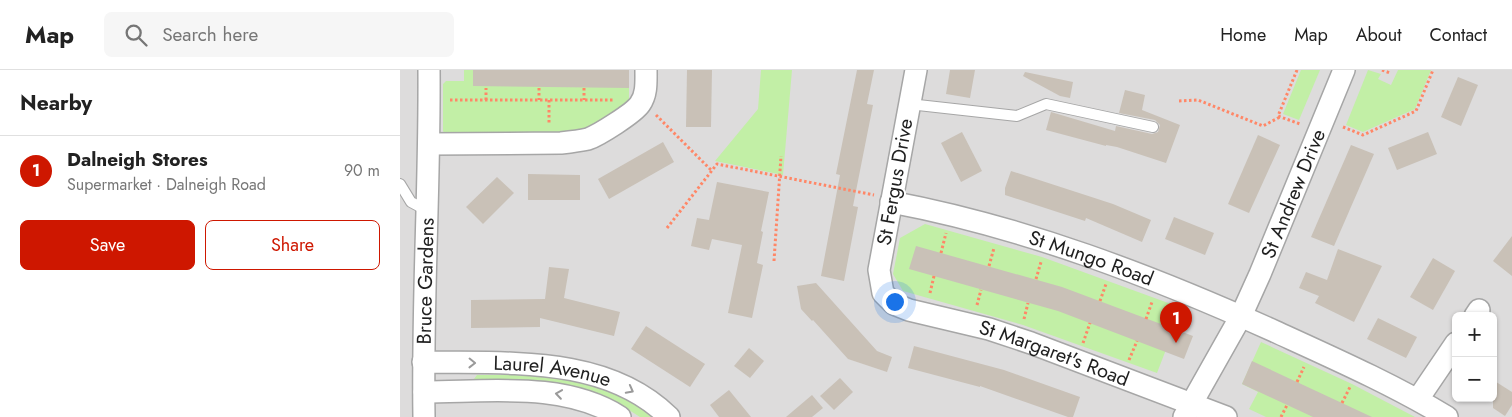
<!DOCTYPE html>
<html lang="en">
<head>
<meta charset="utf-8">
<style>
	body { margin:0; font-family:Jost,sans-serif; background:#f6f6f6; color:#222 }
	.controls { position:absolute; right:15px; bottom:15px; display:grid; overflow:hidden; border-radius:8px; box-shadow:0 1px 4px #0004 }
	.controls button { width:45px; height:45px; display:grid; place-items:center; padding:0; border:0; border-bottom:1px solid #e0e0e0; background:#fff; color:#222; font:25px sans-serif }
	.you { position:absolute; left:494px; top:231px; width:18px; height:18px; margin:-12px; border:4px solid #fff; border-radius:50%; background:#1a73e8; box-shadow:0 0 0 8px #1a73e833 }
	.badge { display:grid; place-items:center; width:32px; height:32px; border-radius:50%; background:#ce1700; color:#fff; font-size:16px; font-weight:700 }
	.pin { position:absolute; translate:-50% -41px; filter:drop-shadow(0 1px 2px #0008) }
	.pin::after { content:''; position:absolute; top:26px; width:18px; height:15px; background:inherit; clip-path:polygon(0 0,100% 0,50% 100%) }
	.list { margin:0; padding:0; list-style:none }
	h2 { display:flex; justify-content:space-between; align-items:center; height:65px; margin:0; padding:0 20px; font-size:21px }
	h2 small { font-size:16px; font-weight:400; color:#767676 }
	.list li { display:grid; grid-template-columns:32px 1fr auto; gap:15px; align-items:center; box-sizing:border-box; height:70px; padding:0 20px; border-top:1px solid #e0e0e0 }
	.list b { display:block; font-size:19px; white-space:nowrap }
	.list p { margin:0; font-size:16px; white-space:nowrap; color:#767676 }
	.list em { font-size:16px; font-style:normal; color:#767676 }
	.actions { display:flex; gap:10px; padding:15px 20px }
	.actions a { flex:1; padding:11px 0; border:1px solid #ce1700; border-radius:8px; text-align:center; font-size:18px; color:#ce1700 }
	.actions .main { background:#ce1700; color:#fff }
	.icon { flex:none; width:28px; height:28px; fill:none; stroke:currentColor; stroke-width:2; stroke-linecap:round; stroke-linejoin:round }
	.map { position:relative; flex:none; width:1112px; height:347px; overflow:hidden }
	header { display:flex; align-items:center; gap:30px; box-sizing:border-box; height:70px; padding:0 25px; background:#fff; border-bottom:1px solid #e0e0e0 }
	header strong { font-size:24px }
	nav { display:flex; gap:28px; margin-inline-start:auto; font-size:18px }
	.search { width:350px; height:45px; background:#f6f6f6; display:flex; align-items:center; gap:12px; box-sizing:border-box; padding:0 18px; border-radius:8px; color:#767676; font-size:19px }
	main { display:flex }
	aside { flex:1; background:#fff }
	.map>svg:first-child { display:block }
</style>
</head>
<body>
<header>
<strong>Map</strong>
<div class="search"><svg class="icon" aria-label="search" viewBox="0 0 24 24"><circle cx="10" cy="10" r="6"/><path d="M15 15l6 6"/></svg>Search here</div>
<nav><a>Home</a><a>Map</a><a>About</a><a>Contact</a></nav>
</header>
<main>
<aside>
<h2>Nearby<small></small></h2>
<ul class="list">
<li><span class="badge">1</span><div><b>Dalneigh Stores</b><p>Supermarket · Dalneigh Road</p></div><em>90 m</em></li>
</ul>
<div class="actions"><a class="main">Save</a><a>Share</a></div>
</aside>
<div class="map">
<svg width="1112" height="347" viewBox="0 0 1112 347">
	<rect width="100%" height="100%" fill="#f1eee4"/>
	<path fill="#dddcdc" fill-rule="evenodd" d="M 0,0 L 1112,0 L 1112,347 L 0,347 ZM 1056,246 L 1093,246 L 1093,328 L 1056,328 Z"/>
	<g fill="#c2efa6">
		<path d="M 64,0 L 229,0 L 229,34 L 195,56 L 173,64 L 45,64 L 43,61 L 43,14 L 46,11 L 64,11 Z"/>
		<path d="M 361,0 L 392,0 L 383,105 L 315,91 L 358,39 Z"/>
		<path d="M 901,0 L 920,0 L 899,50 L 883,44 Z"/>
		<path d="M 968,0 L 981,4 L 978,9 L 991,15 L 998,0 L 1031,0 L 1015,39 L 963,62 L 946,55 Z"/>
		<path d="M 525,154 L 642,187 L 782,238 L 757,303 L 623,255 L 503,221 L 493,204 L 500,168 Z"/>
		<path d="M 861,272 L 952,314 L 1015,347 L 866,347 L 849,339 L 858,322 L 842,314 Z"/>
		<path d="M 77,305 L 143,305 L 192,313 L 226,328 L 253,347 L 240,347 L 218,333 L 199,324 L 174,317 L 75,311 L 74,309 Z"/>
	</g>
	<g fill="#c9c1b7">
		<path d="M 73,0 L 229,0 L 229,18 L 73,16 Z"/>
		<path d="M 287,0 L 312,0 L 311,57 L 286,57 Z"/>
		<path d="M 457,0 L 474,0 L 467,34 L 473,35 L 453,136 L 458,137 L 444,211 L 421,206 L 440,105 L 436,104 Z"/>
		<path d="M 550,0 L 575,0 L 570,28 L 546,24 Z"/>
		<path d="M 625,2 L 673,12 L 670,28 L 660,26 L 623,6 Z"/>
		<path d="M 1058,7 L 1078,15 L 1061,56 L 1041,47 Z"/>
		<path d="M 725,20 L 745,25 L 742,40 L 780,55 L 766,93 L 717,77 L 706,75 L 706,76 L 646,60 L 651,42 L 715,61 L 716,56 L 752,64 L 758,62 L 760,55 L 755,50 L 719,43 Z"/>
		<path d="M 562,62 L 582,101 L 561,112 L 541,73 Z"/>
		<path d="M 1028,62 L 1037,84 L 997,100 L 988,78 Z"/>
		<path d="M 858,65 L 880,75 L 849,143 L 828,134 Z"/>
		<path d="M 263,72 L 274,92 L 209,129 L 198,109 Z"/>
		<path d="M 951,75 L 974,84 L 934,176 L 911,167 Z"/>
		<path d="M 611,101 L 713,134 L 751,150 L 742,172 L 686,148 L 685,151 L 605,125 L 605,118 Z"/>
		<path d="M 128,104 L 180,105 L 180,130 L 128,130 Z"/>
		<path d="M 97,107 L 114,123 L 83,154 L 66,137 Z"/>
		<path d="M 317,112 L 369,122 L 361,161 L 363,162 L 357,193 L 363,195 L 352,248 L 328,243 L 342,175 L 312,169 L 309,180 L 291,176 L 297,148 L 309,150 Z"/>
		<path d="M 774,147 L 814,163 L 805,185 L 765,169 Z"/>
		<path d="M 1112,166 L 1112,206 L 1093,191 Z"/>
		<path d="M 516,176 L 662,217 L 793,266 L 784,289 L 658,241 L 509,199 Z"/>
		<path d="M 938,179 L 982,196 L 954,252 L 915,233 L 919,226 L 899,218 L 906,202 L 927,210 Z"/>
		<path d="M 1033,188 L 1055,201 L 1033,240 L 1010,227 Z"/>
		<path d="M 149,197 L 169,199 L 164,228 L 220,242 L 214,266 L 140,248 L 140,257 L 71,258 L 71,230 L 145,229 Z"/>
		<path d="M 416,213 L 477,281 L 492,287 L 487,302 L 448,289 L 413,250 L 412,251 L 401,239 L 397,216 Z"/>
		<path d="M 978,248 L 1017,267 L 1006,288 L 967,269 Z"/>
		<path d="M 246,256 L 305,294 L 290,317 L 231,279 Z"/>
		<path d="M 514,276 L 604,300 L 680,327 L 673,347 L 668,347 L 580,316 L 580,317 L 508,298 Z"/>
		<path d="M 349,278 L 364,291 L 350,308 L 334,296 Z"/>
		<path d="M 852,291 L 972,347 L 913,347 L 842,314 Z"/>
		<path d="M 440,308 L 453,322 L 434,340 L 420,326 Z"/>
		<path d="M 1093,310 L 1112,322 L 1112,335 L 1105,346 L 1093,338 Z"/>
		<path d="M 329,320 L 351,347 L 319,347 L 310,335 Z"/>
		<path d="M 412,325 L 423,338 L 412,347 L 386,347 Z"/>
	</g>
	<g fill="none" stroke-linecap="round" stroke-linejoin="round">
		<g stroke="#a6a6a6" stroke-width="12">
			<g id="service">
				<path d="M 509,34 L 617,46 L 646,34 L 753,57"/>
				<path d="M 0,114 L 11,132 L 26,140"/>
			</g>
		</g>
		<g stroke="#a6a6a6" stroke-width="24">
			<g id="minor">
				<path id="s1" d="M 516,0 L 479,200 L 483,223 L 494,234 L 509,240 L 589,259 L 631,273 L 826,347"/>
				<path d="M 29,74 L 161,73 C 170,72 179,71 188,69 C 199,65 234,43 240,34 C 247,24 246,12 246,0"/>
				<path id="s2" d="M 491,132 C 624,157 752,206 874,261 C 933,288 992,314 1047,347"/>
				<path d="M 1075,246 L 1079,240"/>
				<path id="s3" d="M 23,292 C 105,294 205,284 269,347"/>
				<path d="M 24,322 C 88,322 164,311 220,347"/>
				<path d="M 1018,329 L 1056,273"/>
				<path id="s4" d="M 24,347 C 22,231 30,116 29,0"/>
				<path id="s5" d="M 784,347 L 841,246 L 860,204 L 944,0"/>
			</g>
		</g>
		<g stroke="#ff8767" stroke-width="3" stroke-dasharray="2.5 2.5" stroke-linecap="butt">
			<path d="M 897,0 L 878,46 L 900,54"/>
			<path d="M 982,0 L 990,3"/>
			<path d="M 139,18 L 139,30"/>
			<path d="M 184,18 L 184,30"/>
			<path d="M 50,30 L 213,30"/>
			<path d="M 86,30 L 86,18"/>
			<path d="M 149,30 L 149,54"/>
			<path d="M 779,31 L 798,30 L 863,56 L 880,47"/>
			<path d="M 256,45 L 312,101"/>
			<path d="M 943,57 L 963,65 L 1016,41 L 1033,0"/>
			<path d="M 267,158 L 317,94 L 474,125"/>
			<path d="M 541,183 L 546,163"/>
			<path d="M 374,191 L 381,86"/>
			<path d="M 589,196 L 594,178"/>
			<path d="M 636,209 L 641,192"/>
			<path d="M 530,223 L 534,206"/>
			<path d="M 700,231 L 706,214"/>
			<path d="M 577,235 L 581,220"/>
			<path d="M 624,249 L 628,233"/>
			<path d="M 746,249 L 752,232"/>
			<path d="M 683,273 L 690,253"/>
			<path d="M 729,290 L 737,271"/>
			<path d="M 897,312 L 904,297"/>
			<path d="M 942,333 L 950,317"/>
			<path d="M 881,347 L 887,335"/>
		</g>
		<use href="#service" stroke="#fff" stroke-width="10"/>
		<use href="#minor" stroke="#fff" stroke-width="21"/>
	</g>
	<defs><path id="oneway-chevron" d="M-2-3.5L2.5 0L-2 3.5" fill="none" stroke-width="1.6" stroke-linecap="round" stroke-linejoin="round" transform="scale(1.25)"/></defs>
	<g stroke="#9a9a9a">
		<use href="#oneway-chevron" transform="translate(72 293) rotate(1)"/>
		<use href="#oneway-chevron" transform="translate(230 320) rotate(28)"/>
		<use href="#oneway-chevron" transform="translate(159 324) rotate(-172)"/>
	</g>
	<g text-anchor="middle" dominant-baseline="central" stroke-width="4" stroke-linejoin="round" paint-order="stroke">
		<g font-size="20" fill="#1f1f1f" stroke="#fff">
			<text transform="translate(495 112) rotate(-80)">St Fergus Drive</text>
			<text stroke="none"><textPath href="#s5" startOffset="249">St Andrew Drive</textPath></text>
			<text stroke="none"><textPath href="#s2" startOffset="208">St Mungo Road</textPath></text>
			<text stroke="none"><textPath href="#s4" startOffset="136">Bruce Gardens</textPath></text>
			<text stroke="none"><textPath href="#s1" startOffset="410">St Margaret's Road</textPath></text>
			<text stroke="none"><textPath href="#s3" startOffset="130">Laurel Avenue</textPath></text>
		</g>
	</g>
</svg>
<div class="controls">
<button>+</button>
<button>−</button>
</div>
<div class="you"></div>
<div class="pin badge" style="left:776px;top:273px">1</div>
</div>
</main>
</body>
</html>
